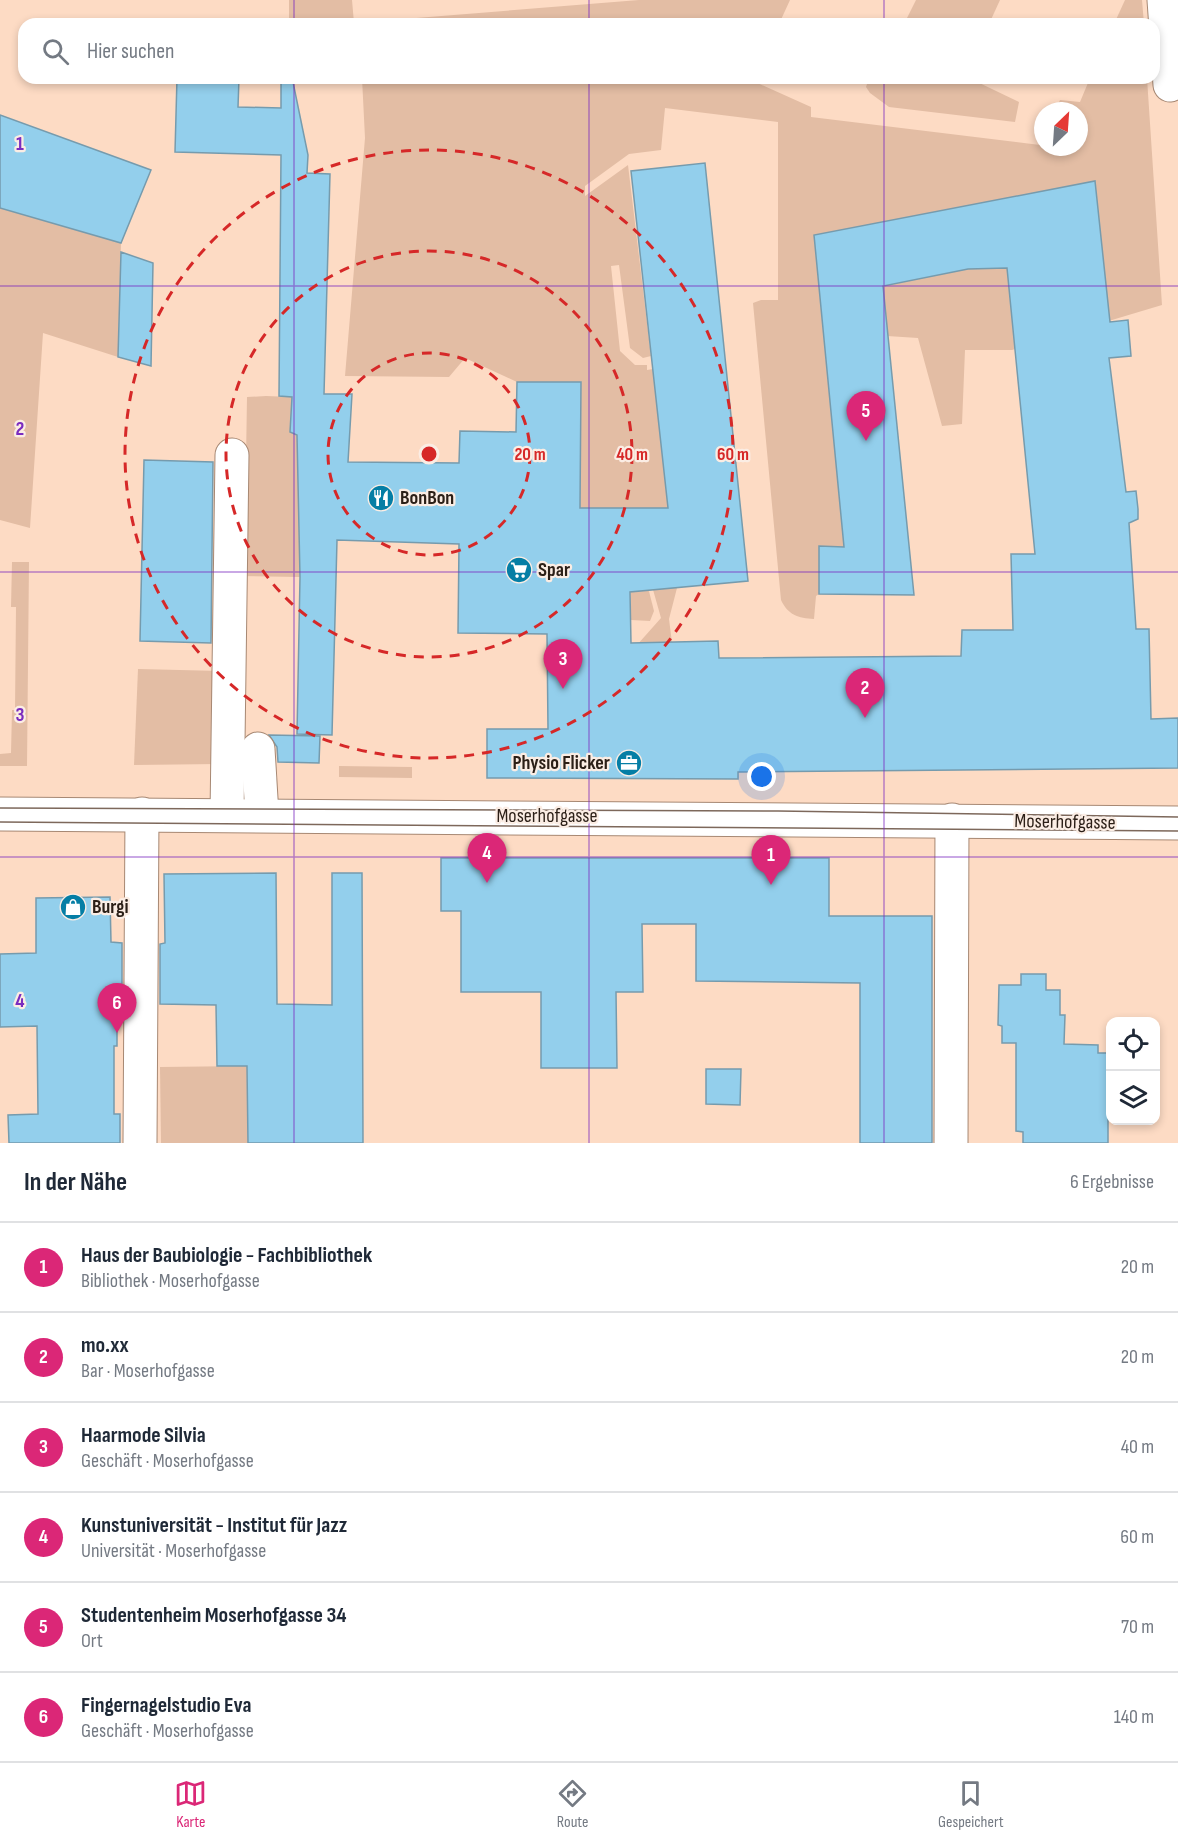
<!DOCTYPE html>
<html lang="de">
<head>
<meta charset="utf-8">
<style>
	body { margin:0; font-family:"Sofia Sans Condensed",sans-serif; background:#f2f2f3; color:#1f2937 }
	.controls { position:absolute; right:18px; bottom:18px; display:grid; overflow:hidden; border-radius:12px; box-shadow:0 3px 9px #0003 }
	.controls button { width:54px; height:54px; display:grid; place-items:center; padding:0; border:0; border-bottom:2px solid #e0e1e3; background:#fff; color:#1f2937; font:30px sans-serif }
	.compass { position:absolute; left:1034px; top:102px; width:54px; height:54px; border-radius:50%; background:#fff; box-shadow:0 3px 9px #0003; rotate:25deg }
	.you { position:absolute; left:762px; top:777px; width:21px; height:21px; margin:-15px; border:4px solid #fff; border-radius:50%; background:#1a73e8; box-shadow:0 0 0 9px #1a73e833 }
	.badge { display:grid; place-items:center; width:39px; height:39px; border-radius:50%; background:#db2777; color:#fff; font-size:20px; font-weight:700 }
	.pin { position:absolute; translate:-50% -50px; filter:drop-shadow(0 2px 3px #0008) }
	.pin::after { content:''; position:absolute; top:32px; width:21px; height:18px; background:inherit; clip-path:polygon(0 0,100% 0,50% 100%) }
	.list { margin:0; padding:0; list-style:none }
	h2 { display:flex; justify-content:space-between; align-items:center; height:78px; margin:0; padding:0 24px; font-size:26px }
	h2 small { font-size:20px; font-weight:400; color:#747a83 }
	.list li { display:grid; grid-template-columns:39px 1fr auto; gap:18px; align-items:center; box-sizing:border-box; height:90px; padding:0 24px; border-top:2px solid #e0e1e3 }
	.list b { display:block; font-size:22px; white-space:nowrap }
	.list p { margin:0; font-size:20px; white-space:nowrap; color:#747a83 }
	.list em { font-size:20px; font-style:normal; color:#747a83 }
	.icon { flex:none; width:33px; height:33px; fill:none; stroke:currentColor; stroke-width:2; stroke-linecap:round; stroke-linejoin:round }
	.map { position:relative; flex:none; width:1178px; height:1143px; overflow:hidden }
	.search { position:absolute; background:#fff; box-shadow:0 3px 9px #0003; left:18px; right:18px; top:18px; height:66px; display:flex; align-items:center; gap:15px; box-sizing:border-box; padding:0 21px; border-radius:18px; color:#747a83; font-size:22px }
	.sheet { height:618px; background:#fff }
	nav { display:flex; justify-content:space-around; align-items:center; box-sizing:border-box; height:84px; border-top:2px solid #e0e1e3; background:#fff; font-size:16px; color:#747a83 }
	nav a { display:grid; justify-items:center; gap:3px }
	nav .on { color:#db2777 }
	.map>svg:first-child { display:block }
</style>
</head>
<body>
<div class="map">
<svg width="1178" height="1143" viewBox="0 0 1178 1143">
	<rect width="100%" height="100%" fill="#fddbc4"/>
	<g fill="#e3bda4">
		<path d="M 289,0 L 352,0 L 354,23 L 639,0 L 790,0 L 779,24 L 289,24 Z"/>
		<path d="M 916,0 L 1000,0 L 989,24 L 904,24 Z"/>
		<path d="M 1125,0 L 1142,0 L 1144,24 L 1114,24 Z"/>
		<path d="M 362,78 L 754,78 L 753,81 L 811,107 L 811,117 L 1056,147 L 1079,147 L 1079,111 L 1055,111 L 1060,100 L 1080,102 L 1090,78 L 1147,78 L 1162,305 L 1012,350 L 965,350 L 962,424 L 942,426 L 918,338 L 887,336 L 883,286 L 967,269 L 871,225 L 814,236 L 844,547 L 819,547 L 819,594 L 816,596 L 814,619 C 798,618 788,615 781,600 L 753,303 L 761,300 L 778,300 L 778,122 L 665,108 L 661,150 L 629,154 L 585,186 L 585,196 L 628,165 L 651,356 L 643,358 L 630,348 L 619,265 L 611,266 L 620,351 L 635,365 L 647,365 L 647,370 L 653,369 L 677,588 L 669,619 L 674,659 L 637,645 L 661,618 L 630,508 L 580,508 L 581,382 L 517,382 L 465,358 L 449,377 L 345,376 L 365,138 Z"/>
		<path d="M 869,78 L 969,78 L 1019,102 L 1015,122 L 889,107 L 870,93 L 866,87 Z"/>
		<path d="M 0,208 L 121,243 L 118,357 L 43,333 L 30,528 L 0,520 Z"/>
		<path d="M 266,396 L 292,397 L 290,432 L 299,435 L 300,577 L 238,576 L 246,460 L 247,397 Z"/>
		<path d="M 630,548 L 639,552 L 654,611 L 650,621 L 631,620 Z"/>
		<path d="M 12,562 L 29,562 L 27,766 L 0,766 L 0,754 L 11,753 L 12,710 L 15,710 L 16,607 L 11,607 Z"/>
		<path d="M 138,669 L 221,671 L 218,764 L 134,765 Z"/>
		<path d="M 339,766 L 412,767 L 412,778 L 339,777 Z"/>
		<path d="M 247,1066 L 248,1143 L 161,1143 L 160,1067 Z"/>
	</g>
	<g fill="#93cfec" stroke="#769bad" stroke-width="1.5">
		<path d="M 177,78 L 239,78 L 238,107 L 281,108 L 281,83 L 293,82 L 308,155 L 307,173 L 330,174 L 324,394 L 352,394 L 348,462 L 459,463 L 460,431 L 516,432 L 517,382 L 581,382 L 580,508 L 668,508 L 631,171 L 705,163 L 748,581 L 630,592 L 631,643 L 718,641 L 719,658 L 961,656 L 962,630 L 1013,630 L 1011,554 L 1035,554 L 1007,268 L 968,269 L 883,286 L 914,595 L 819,594 L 819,546 L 844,547 L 814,235 L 1095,181 L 1110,322 L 1128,320 L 1131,356 L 1109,358 L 1126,492 L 1136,491 L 1138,509 L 1138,519 L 1129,523 L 1136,629 L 1149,629 L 1151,719 L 1178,718 L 1178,768 L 738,772 L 738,779 L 487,778 L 487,729 L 548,729 L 547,634 L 458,633 L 459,544 L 337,540 L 332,735 L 297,734 L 300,577 L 297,435 L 290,432 L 292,397 L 279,396 L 281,155 L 175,152 Z"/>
		<path d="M 0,115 L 151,170 L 121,243 L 0,208 Z"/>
		<path d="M 121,252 L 153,263 L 151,366 L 118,357 Z"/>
		<path d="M 144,460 L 213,462 L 211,643 L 140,641 Z"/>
		<path d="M 269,735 L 320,736 L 319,763 L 278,762 L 277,747 Z"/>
		<path d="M 441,858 L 829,858 L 829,916 L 932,916 L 932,1143 L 860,1143 L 860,983 L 696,981 L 696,924 L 642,924 L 643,992 L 616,992 L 617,1068 L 541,1068 L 541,992 L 461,992 L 461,911 L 441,911 Z"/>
		<path d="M 276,873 L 277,1004 L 332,1005 L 332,873 L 362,873 L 363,1143 L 248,1143 L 247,1066 L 217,1066 L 216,1005 L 160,1004 L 160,944 L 165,943 L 164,874 Z"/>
		<path d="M 110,897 L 111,942 L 122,943 L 122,1004 L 117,1004 L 117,1046 L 114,1046 L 114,1114 L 120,1114 L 120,1143 L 9,1143 L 8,1115 L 38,1114 L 37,1026 L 0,1027 L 0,954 L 36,953 L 36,898 Z"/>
		<path d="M 1021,974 L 1046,974 L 1046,990 L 1060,990 L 1060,1015 L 1065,1015 L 1064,1044 L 1098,1045 L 1098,1053 L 1109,1053 L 1110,1111 L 1108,1112 L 1108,1143 L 1023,1143 L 1023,1132 L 1016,1131 L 1016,1043 L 1002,1043 L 1002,1026 L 998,1025 L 999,985 L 1021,985 Z"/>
		<path d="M 706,1069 L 741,1069 L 740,1105 L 706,1104 Z"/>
	</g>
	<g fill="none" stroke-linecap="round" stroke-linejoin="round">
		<g stroke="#a78873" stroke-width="35">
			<g id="minor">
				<path d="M 1164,0 L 1170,85"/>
				<path d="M 258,749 L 262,815"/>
				<path d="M 0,814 L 1178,823"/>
				<path d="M 227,815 L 232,455"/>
				<path d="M 140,1143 L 142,814"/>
				<path d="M 951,1143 L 952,820"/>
			</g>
		</g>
		<use href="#minor" stroke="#fff" stroke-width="33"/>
		<g stroke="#7d685b" stroke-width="1.5">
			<path d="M 0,808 L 778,811 L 1178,817"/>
			<path d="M 0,822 L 1178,831"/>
		</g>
	</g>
	<path fill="none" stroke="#7b2cbf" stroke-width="1.5" stroke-opacity="0.55" d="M 294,0 L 294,24M 589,0 L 589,24M 884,0 L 884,24M 294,78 L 294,1143M 589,78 L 589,1143M 884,78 L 884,1143M 0,286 L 1178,286M 0,572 L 1178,572M 0,857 L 1178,857"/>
	<g fill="none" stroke="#d62828" stroke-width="3" stroke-dasharray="10 8">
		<circle cx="429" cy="454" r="101"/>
		<circle cx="429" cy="454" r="203"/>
		<circle cx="429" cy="454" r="304"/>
	</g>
	<defs>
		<g id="restaurant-disc" transform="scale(1.35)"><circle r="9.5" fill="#057ea5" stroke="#fbede4"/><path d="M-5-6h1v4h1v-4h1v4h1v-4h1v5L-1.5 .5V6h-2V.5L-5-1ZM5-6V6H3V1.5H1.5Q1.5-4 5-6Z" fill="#fff"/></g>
		<g id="supermarket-disc" transform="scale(1.35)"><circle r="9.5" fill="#057ea5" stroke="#fbede4"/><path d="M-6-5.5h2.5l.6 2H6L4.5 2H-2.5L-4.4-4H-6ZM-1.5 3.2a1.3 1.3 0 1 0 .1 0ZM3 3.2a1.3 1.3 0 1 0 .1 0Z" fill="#fff"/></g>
		<g id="office-disc" transform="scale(1.35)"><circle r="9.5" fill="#057ea5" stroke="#fbede4"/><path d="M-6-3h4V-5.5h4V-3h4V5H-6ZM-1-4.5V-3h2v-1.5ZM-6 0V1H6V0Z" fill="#fff"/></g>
		<g id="shop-disc" transform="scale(1.35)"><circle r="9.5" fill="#057ea5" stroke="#fbede4"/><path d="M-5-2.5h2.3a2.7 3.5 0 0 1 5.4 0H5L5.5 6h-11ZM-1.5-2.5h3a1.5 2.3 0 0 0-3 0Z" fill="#fff"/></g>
	</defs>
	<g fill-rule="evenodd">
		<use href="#restaurant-disc" x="381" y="498"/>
		<use href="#supermarket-disc" x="519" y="570"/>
		<use href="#office-disc" x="629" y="763"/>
		<use href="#shop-disc" x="73" y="907"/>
	</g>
	<g text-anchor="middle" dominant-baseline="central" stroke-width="4.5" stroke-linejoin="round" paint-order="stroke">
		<g font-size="20" font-weight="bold" fill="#2b1f17" stroke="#fbede4" text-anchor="start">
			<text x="400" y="498">BonBon</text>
			<text x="538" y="570">Spar</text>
			<text x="610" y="763" text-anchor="end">Physio Flicker</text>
			<text x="92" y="907">Burgi</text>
		</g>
		<g font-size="20" fill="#2b1f17" stroke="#fbede4">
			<text x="547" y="816">Moserhofgasse</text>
			<text transform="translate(1065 822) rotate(1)">Moserhofgasse</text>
		</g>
	</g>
	<g font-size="20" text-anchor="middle" font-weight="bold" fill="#7b2cbf" stroke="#fbede4" stroke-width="4.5" stroke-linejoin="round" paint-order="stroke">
		<text x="20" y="150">1</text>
		<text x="20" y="435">2</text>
		<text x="20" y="721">3</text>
		<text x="20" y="1007">4</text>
	</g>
	<circle cx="429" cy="454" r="9" fill="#d62828" stroke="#fbede4" stroke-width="3"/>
	<g font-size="18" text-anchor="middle" font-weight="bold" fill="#d62828" stroke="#fbede4" stroke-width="4.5" stroke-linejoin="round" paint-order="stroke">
		<text x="530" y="460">20 m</text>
		<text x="632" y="460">40 m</text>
		<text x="733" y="460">60 m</text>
	</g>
</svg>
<div class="controls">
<button><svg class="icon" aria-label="locate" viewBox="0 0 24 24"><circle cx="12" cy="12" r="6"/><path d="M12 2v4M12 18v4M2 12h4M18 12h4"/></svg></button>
<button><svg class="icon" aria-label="layers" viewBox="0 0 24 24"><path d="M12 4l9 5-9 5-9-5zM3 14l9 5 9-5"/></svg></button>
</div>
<svg class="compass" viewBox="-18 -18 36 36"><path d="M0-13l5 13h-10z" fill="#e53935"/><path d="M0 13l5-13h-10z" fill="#747a83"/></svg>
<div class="you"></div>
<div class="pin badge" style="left:771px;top:885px">1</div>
<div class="pin badge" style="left:865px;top:718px">2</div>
<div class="pin badge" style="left:563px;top:689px">3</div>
<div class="pin badge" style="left:487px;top:883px">4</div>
<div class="pin badge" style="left:866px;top:441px">5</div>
<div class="pin badge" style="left:117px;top:1033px">6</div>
<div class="search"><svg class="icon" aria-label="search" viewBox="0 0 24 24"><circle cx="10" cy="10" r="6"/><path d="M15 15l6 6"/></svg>Hier suchen</div>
</div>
<section class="sheet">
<h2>In der Nähe<small>6 Ergebnisse</small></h2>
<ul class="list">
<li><span class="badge">1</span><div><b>Haus der Baubiologie - Fachbibliothek</b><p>Bibliothek · Moserhofgasse</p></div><em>20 m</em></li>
<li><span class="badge">2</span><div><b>mo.xx</b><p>Bar · Moserhofgasse</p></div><em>20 m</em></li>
<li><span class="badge">3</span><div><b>Haarmode Silvia</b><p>Geschäft · Moserhofgasse</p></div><em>40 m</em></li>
<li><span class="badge">4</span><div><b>Kunstuniversität - Institut für Jazz</b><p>Universität · Moserhofgasse</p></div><em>60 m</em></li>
<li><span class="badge">5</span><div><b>Studentenheim Moserhofgasse 34</b><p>Ort</p></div><em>70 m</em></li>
<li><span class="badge">6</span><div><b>Fingernagelstudio Eva</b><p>Geschäft · Moserhofgasse</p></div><em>140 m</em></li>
</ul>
</section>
<nav>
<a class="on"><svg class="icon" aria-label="map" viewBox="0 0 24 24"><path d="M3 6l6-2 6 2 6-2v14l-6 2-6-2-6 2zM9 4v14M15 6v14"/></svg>Karte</a>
<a><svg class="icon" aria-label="directions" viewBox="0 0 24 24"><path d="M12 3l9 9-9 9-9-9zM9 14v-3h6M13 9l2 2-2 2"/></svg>Route</a>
<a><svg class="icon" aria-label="saved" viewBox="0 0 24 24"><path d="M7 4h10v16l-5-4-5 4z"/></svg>Gespeichert</a>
</nav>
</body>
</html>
